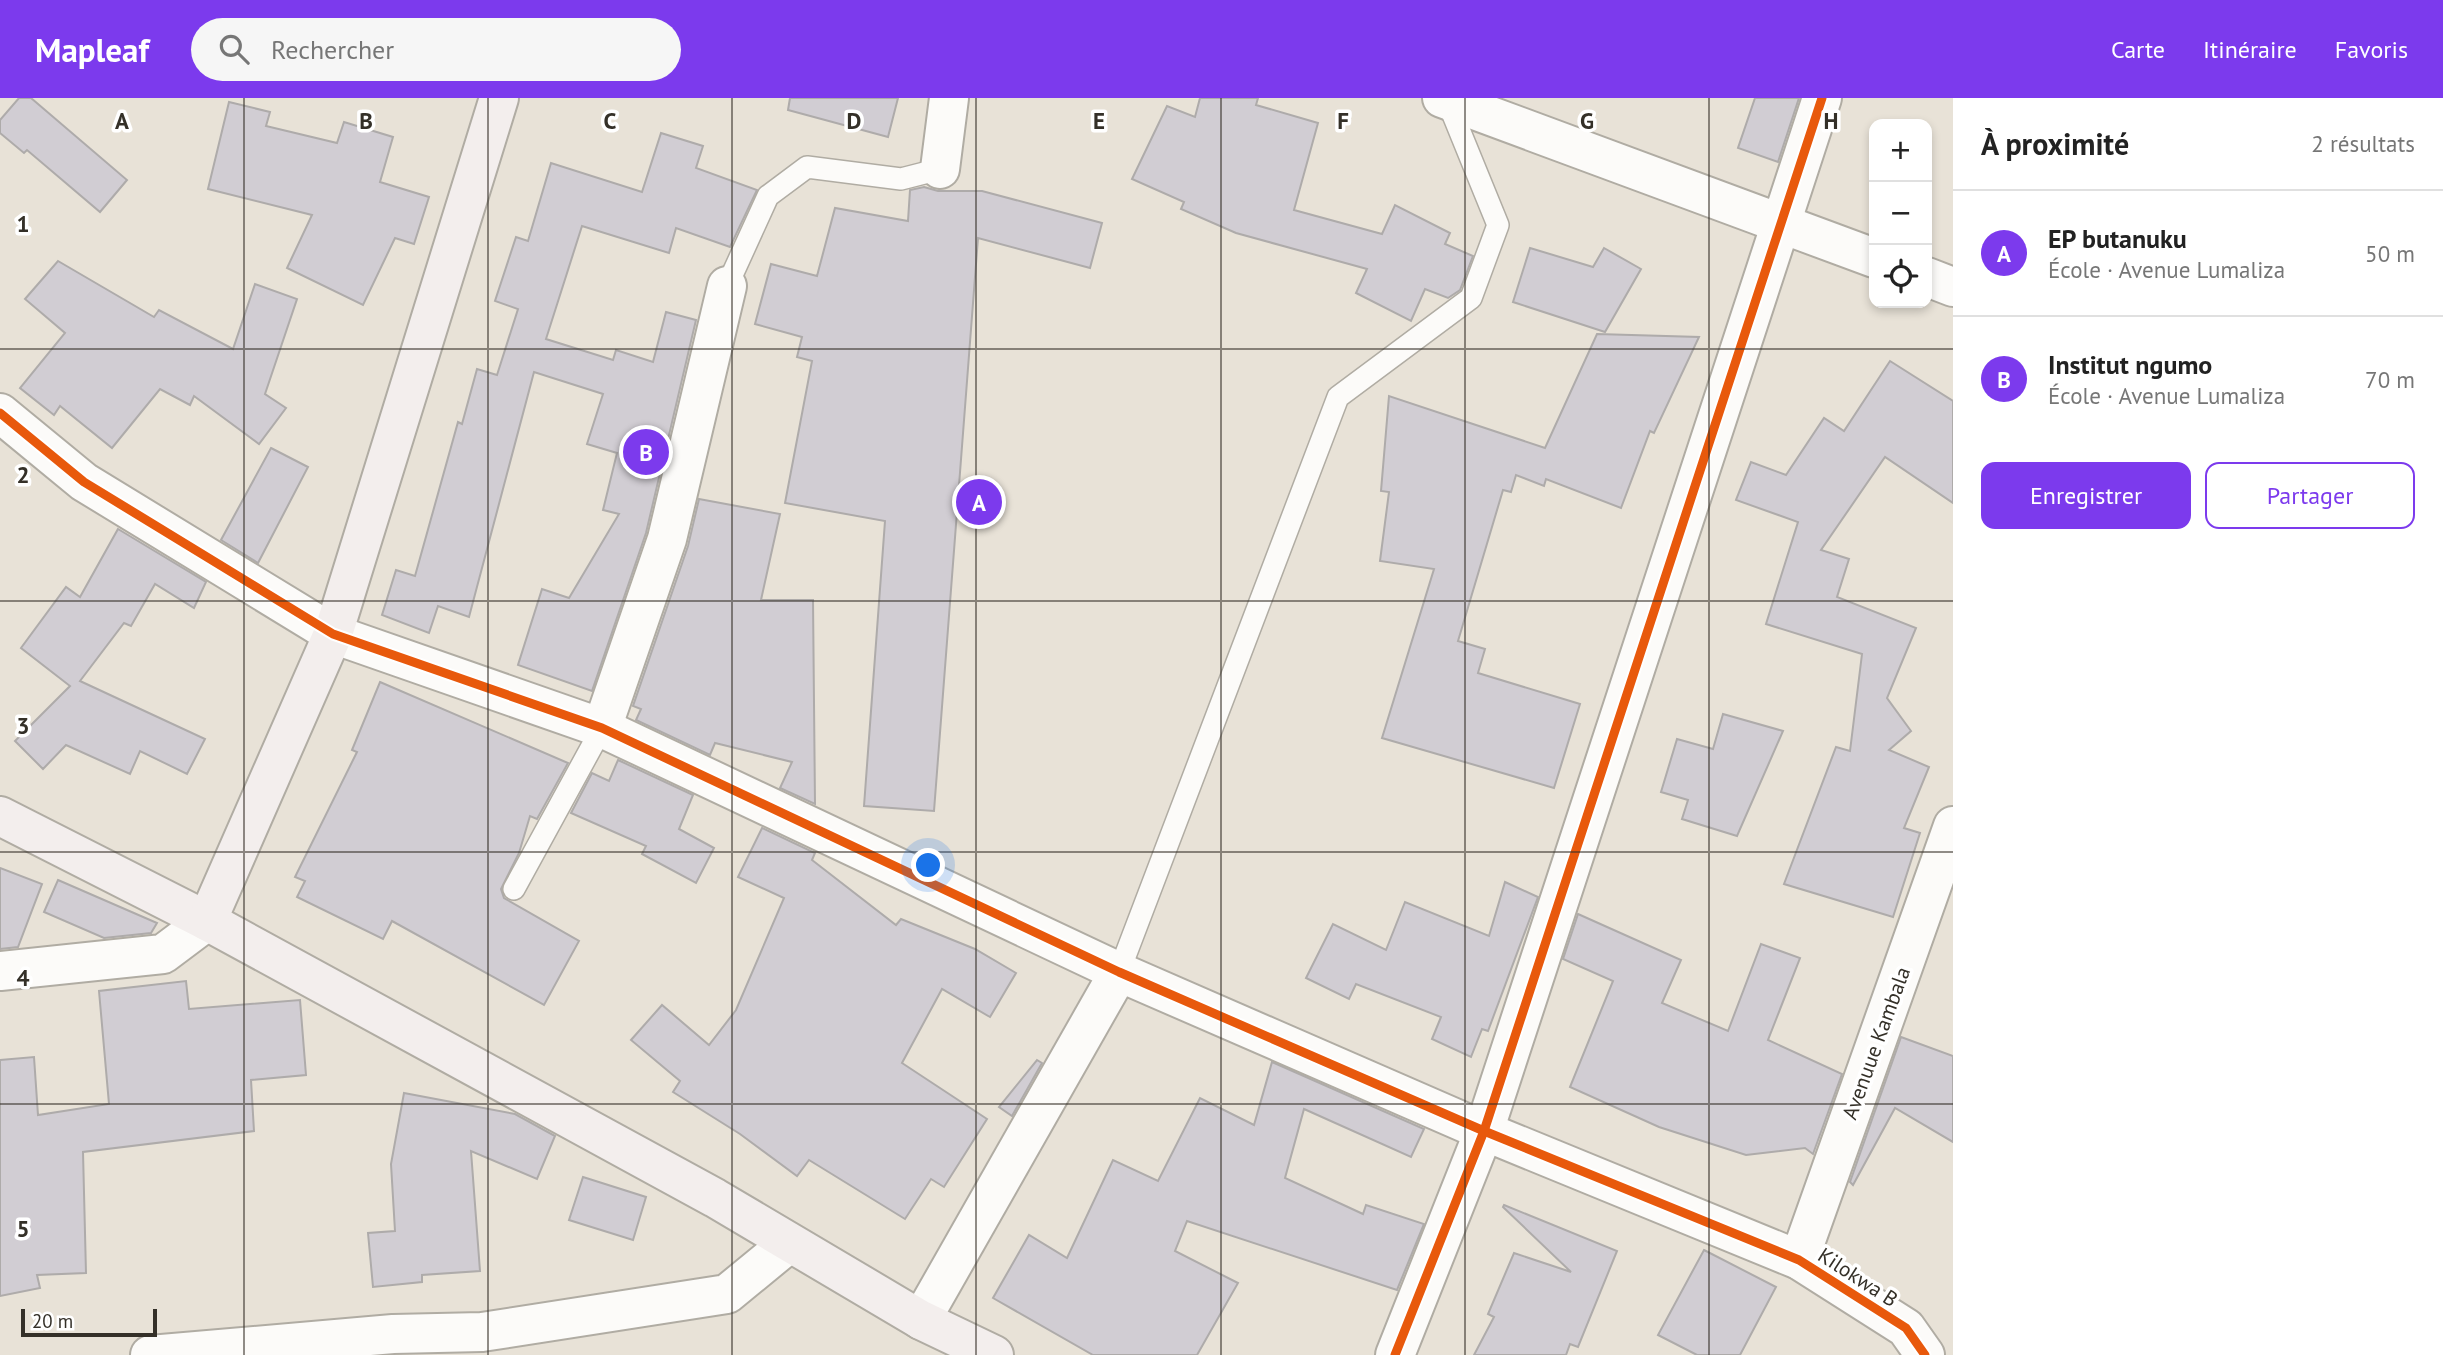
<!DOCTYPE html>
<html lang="fr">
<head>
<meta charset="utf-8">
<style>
	body { margin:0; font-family:"PT Sans",sans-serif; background:#f6f6f6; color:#222 }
	.controls { position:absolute; right:21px; top:21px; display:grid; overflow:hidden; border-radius:14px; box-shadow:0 4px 10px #0003 }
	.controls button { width:63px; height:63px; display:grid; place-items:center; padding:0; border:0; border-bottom:2px solid #e0e0e0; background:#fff; color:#222; font:35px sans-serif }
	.scale { position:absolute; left:21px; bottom:18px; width:136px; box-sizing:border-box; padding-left:7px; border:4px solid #343028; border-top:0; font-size:19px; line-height:24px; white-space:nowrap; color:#343028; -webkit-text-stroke:5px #fff; paint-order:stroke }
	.you { position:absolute; left:929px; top:768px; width:24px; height:24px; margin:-18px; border:5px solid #fff; border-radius:50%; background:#1a73e8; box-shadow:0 0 0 10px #1a73e833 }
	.badge { display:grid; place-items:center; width:46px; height:46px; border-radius:50%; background:#7c3aed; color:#fff; font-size:23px; font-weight:700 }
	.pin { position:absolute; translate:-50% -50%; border:4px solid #fff; box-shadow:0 2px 7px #0006 }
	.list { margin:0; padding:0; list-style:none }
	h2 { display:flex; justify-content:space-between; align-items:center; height:91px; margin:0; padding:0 28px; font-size:30px }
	h2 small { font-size:23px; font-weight:400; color:#767676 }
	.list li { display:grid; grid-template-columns:46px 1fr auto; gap:21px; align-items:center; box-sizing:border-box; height:126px; padding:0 28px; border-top:2px solid #e0e0e0 }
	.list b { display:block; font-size:26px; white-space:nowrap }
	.list p { margin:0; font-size:23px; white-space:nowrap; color:#767676 }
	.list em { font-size:23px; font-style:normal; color:#767676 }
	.actions { display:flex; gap:14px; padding:21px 28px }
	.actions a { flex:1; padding:16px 0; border:2px solid #7c3aed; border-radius:14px; text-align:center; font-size:24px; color:#7c3aed }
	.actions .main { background:#7c3aed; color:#fff }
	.icon { flex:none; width:38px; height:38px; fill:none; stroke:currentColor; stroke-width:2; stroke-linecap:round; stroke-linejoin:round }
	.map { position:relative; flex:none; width:1953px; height:1257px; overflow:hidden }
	header { display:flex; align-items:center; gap:42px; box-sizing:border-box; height:98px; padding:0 35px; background:#7c3aed; color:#fff }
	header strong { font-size:33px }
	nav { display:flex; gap:38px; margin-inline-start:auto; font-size:24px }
	.search { width:490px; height:63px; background:#f6f6f6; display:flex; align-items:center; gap:18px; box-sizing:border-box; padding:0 24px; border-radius:38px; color:#767676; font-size:26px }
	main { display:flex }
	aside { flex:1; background:#fff }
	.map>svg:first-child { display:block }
</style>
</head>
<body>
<header>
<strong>Mapleaf</strong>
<div class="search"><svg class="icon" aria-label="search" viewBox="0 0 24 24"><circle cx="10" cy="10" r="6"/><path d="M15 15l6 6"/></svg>Rechercher</div>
<nav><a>Carte</a><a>Itinéraire</a><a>Favoris</a></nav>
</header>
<main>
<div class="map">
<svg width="1953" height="1257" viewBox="0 0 1953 1257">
	<rect width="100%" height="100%" fill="#e8e2d7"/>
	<g fill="#d1cdd3" stroke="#aeabaa" stroke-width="2">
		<path d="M 19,0 L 31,0 L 127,82 L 100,114 L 27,52 L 24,55 L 0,35 L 0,22 Z"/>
		<path d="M 790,0 L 898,0 L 888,39 L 788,12 Z"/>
		<path d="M 1200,0 L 1258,0 L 1256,7 L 1318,25 L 1294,112 L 1382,136 L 1395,107 L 1450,135 L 1445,146 L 1473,158 L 1460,192 L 1448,200 L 1425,191 L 1411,223 L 1356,195 L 1367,171 L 1236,135 L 1181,111 L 1184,104 L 1132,81 L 1167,8 L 1195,19 Z"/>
		<path d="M 1755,0 L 1799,0 L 1778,64 L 1738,50 Z"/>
		<path d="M 229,4 L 270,14 L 266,28 L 337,45 L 344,24 L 393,39 L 380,84 L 429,99 L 414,146 L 395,140 L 363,207 L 287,170 L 312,117 L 208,91 Z"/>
		<path d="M 661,35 L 703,48 L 696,70 L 757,92 L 730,149 L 676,130 L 669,155 L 582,128 L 546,241 L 613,262 L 616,252 L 653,264 L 666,214 L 696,222 L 646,435 L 592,593 L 518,567 L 542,491 L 569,500 L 619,416 L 603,412 L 617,355 L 587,346 L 603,296 L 534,274 L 469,519 L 438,508 L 429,535 L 382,517 L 396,472 L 415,478 L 458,324 L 462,326 L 477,271 L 497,277 L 518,211 L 495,203 L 516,139 L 528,143 L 551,65 L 642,94 Z"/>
		<path d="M 924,89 L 938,93 L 982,93 L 1102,125 L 1090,170 L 978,140 L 934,713 L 864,708 L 885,423 L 785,405 L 812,263 L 797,259 L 802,239 L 755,226 L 771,166 L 817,178 L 835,110 L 908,123 L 910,92 Z"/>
		<path d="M 1530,150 L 1593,169 L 1604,150 L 1641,171 L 1605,234 L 1513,204 Z"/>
		<path d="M 58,163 L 154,219 L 159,212 L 233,251 L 255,186 L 297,201 L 265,296 L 286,310 L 259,346 L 194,298 L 190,307 L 160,291 L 112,350 L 60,308 L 54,317 L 20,290 L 65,235 L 25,201 Z"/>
		<path d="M 1597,236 L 1699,239 L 1654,335 L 1650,333 L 1621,410 L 1546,381 L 1544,388 L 1516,377 L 1511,394 L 1503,392 L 1458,543 L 1485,551 L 1478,575 L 1580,606 L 1554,690 L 1382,640 L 1434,471 L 1380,463 L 1389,394 L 1381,393 L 1389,298 L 1545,350 Z"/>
		<path d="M 1890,263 L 1953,303 L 1953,405 L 1885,359 L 1821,452 L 1849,461 L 1837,499 L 1916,530 L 1887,600 L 1911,633 L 1889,652 L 1929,669 L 1904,730 L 1920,735 L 1893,819 L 1784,786 L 1836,649 L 1850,653 L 1862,556 L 1766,526 L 1798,424 L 1736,402 L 1751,364 L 1786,377 L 1824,320 L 1844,333 Z"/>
		<path d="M 271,350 L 308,369 L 258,465 L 221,442 Z"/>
		<path d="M 699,401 L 780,416 L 761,502 L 813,502 L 815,706 L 780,690 L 792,664 L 715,645 L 710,657 L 636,622 L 641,611 L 633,608 L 688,448 Z"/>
		<path d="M 118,431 L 206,484 L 194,510 L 155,486 L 131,528 L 124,525 L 80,583 L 205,641 L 187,676 L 140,653 L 130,676 L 66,647 L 43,671 L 15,643 L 70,588 L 21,550 L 66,489 L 80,499 Z"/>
		<path d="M 380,584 L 568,665 L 537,721 L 530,718 L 519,755 L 501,791 L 504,800 L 579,843 L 544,907 L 392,823 L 383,841 L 297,799 L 305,783 L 295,779 L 357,654 L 352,652 Z"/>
		<path d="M 1723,616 L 1783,633 L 1737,738 L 1682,721 L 1688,702 L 1661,694 L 1677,641 L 1713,651 Z"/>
		<path d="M 618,662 L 693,697 L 679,731 L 714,750 L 696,785 L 642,756 L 646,748 L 571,715 L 592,675 L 609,683 Z"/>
		<path d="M 762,730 L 815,755 L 812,762 L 896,827 L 901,821 L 975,851 L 1016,875 L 990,919 L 942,891 L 902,965 L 987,1021 L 944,1089 L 931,1081 L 905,1121 L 809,1062 L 797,1078 L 740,1036 L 673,994 L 680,983 L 631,942 L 662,907 L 709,947 L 736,912 L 784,800 L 738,779 Z"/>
		<path d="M 0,770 L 42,786 L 18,849 L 0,851 Z"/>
		<path d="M 58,782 L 157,825 L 151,835 L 104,840 L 44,814 Z"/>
		<path d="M 1505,784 L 1538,799 L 1488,933 L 1482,931 L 1471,959 L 1432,941 L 1441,919 L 1356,886 L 1349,901 L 1306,880 L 1333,826 L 1386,852 L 1405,804 L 1489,838 Z"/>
		<path d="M 1578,816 L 1681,862 L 1662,905 L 1728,933 L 1761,846 L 1800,860 L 1768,942 L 1842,976 L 1813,1056 L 1805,1050 L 1746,1057 L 1659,1029 L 1570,989 L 1613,883 L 1563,861 Z"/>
		<path d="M 186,883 L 189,911 L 300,902 L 306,977 L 251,982 L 254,1033 L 83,1054 L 86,1175 L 37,1177 L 40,1190 L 0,1198 L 0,962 L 34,959 L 38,1017 L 109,1006 L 99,893 Z"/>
		<path d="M 1901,939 L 1953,958 L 1953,1044 L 1895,1010 L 1853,1087 L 1850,1084 Z"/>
		<path d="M 1037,962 L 1042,965 L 1012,1018 L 999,1009 Z"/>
		<path d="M 1272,964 L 1424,1031 L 1411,1059 L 1304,1011 L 1285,1080 L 1363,1116 L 1366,1107 L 1424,1126 L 1397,1192 L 1187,1123 L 1175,1153 L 1238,1185 L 1197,1257 L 1093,1257 L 993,1200 L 1029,1137 L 1067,1160 L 1113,1062 L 1158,1083 L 1200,1000 L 1254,1027 Z"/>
		<path d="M 404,995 L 515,1016 L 555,1038 L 537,1081 L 471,1053 L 480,1173 L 422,1177 L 422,1184 L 373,1189 L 368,1135 L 395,1133 L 391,1066 Z"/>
		<path d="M 583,1079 L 646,1099 L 633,1142 L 569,1122 Z"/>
		<path d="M 1504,1107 L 1617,1153 L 1578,1249 L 1570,1246 L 1566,1257 L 1474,1257 L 1494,1219 L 1488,1216 L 1514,1155 L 1571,1174 L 1503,1109 Z"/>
		<path d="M 1704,1152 L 1776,1189 L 1740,1257 L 1697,1257 L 1658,1237 Z"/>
	</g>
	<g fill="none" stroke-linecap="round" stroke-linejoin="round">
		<g stroke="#b0aca3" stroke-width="24">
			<g id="lane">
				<path d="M 727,188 L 768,98 L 807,69 L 901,81 L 940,71"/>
				<path d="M 514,791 L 602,630"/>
				<path d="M 1119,874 L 1338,299 L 1471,200 L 1498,127 L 1447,2"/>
			</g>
		</g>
		<g stroke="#b0aca3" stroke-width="42">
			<g id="street">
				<path d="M 1442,0 L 1874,160"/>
				<path d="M 940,71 L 949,0"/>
				<path d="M 1927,179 L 1953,189"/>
				<path d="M 0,315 L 84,384 L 333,536 L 602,630 L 1119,874 L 1484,1033 L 1799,1162 L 1906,1230 L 1925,1257"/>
				<path d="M 602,630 L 667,441 L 727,188"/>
				<path d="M 0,873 L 163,856 L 207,823"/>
				<path d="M 1799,1162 L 1953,728"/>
				<path d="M 921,1222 L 1119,874"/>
				<path d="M 150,1257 L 393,1236 L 482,1234 L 727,1196 L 788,1146"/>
				<path d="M 1395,1257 L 1484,1033 L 1822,0"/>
			</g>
		</g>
		<g stroke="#b0aca3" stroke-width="42">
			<g id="secondary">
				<path d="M 0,718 L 207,823 L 715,1100 L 921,1222 L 994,1257"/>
				<path d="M 207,823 L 333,536 L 499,0"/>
			</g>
		</g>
		<use href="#lane" stroke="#fcfbf9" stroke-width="21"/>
		<use href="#street" stroke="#fcfbf9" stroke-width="38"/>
		<use href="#secondary" stroke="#f3eeed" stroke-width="38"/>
		<g stroke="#fff" stroke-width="13">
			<g id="cycleway">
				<path d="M 0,315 L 84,384 L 333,536 L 602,630 L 1119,874 L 1484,1033 L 1799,1162 L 1906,1230 L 1925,1257"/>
				<path d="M 1395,1257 L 1484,1033 L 1822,0"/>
			</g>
		</g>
		<use href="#cycleway" stroke="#e8590c" stroke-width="9"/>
	</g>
	<path fill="none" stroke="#343028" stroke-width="2" stroke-opacity="0.55" d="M 244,0 L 244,1257M 488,0 L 488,1257M 732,0 L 732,1257M 976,0 L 976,1257M 1221,0 L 1221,1257M 1465,0 L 1465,1257M 1709,0 L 1709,1257M 0,251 L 1953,251M 0,503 L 1953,503M 0,754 L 1953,754M 0,1006 L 1953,1006"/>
	<g text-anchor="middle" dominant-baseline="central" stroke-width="7" stroke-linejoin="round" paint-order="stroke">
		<g font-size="21" fill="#343028" stroke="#fff">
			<text transform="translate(1876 945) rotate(-70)">Avenuue Kambala</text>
			<text transform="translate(1858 1179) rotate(33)">Kilokwa B</text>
		</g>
	</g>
	<g font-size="23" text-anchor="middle" font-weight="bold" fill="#343028" stroke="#fff" stroke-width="7" stroke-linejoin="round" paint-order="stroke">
		<text x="122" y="31">A</text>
		<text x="366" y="31">B</text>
		<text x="610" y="31">C</text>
		<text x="854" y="31">D</text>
		<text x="1099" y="31">E</text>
		<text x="1343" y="31">F</text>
		<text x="1587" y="31">G</text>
		<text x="1831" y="31">H</text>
		<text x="23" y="134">1</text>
		<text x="23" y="385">2</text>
		<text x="23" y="636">3</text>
		<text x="23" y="888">4</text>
		<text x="23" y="1139">5</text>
	</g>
</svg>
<div class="controls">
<button>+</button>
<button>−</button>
<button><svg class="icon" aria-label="locate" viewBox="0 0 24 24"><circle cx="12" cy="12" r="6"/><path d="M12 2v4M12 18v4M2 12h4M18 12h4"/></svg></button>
</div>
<div class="scale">20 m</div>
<div class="you"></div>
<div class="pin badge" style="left:979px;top:404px">A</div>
<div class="pin badge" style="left:646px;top:354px">B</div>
</div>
<aside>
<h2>À proximité<small>2 résultats</small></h2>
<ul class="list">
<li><span class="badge">A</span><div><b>EP butanuku</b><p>École · Avenue Lumaliza</p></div><em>50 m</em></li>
<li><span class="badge">B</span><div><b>Institut ngumo</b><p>École · Avenue Lumaliza</p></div><em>70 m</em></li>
</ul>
<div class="actions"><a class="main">Enregistrer</a><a>Partager</a></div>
</aside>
</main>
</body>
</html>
